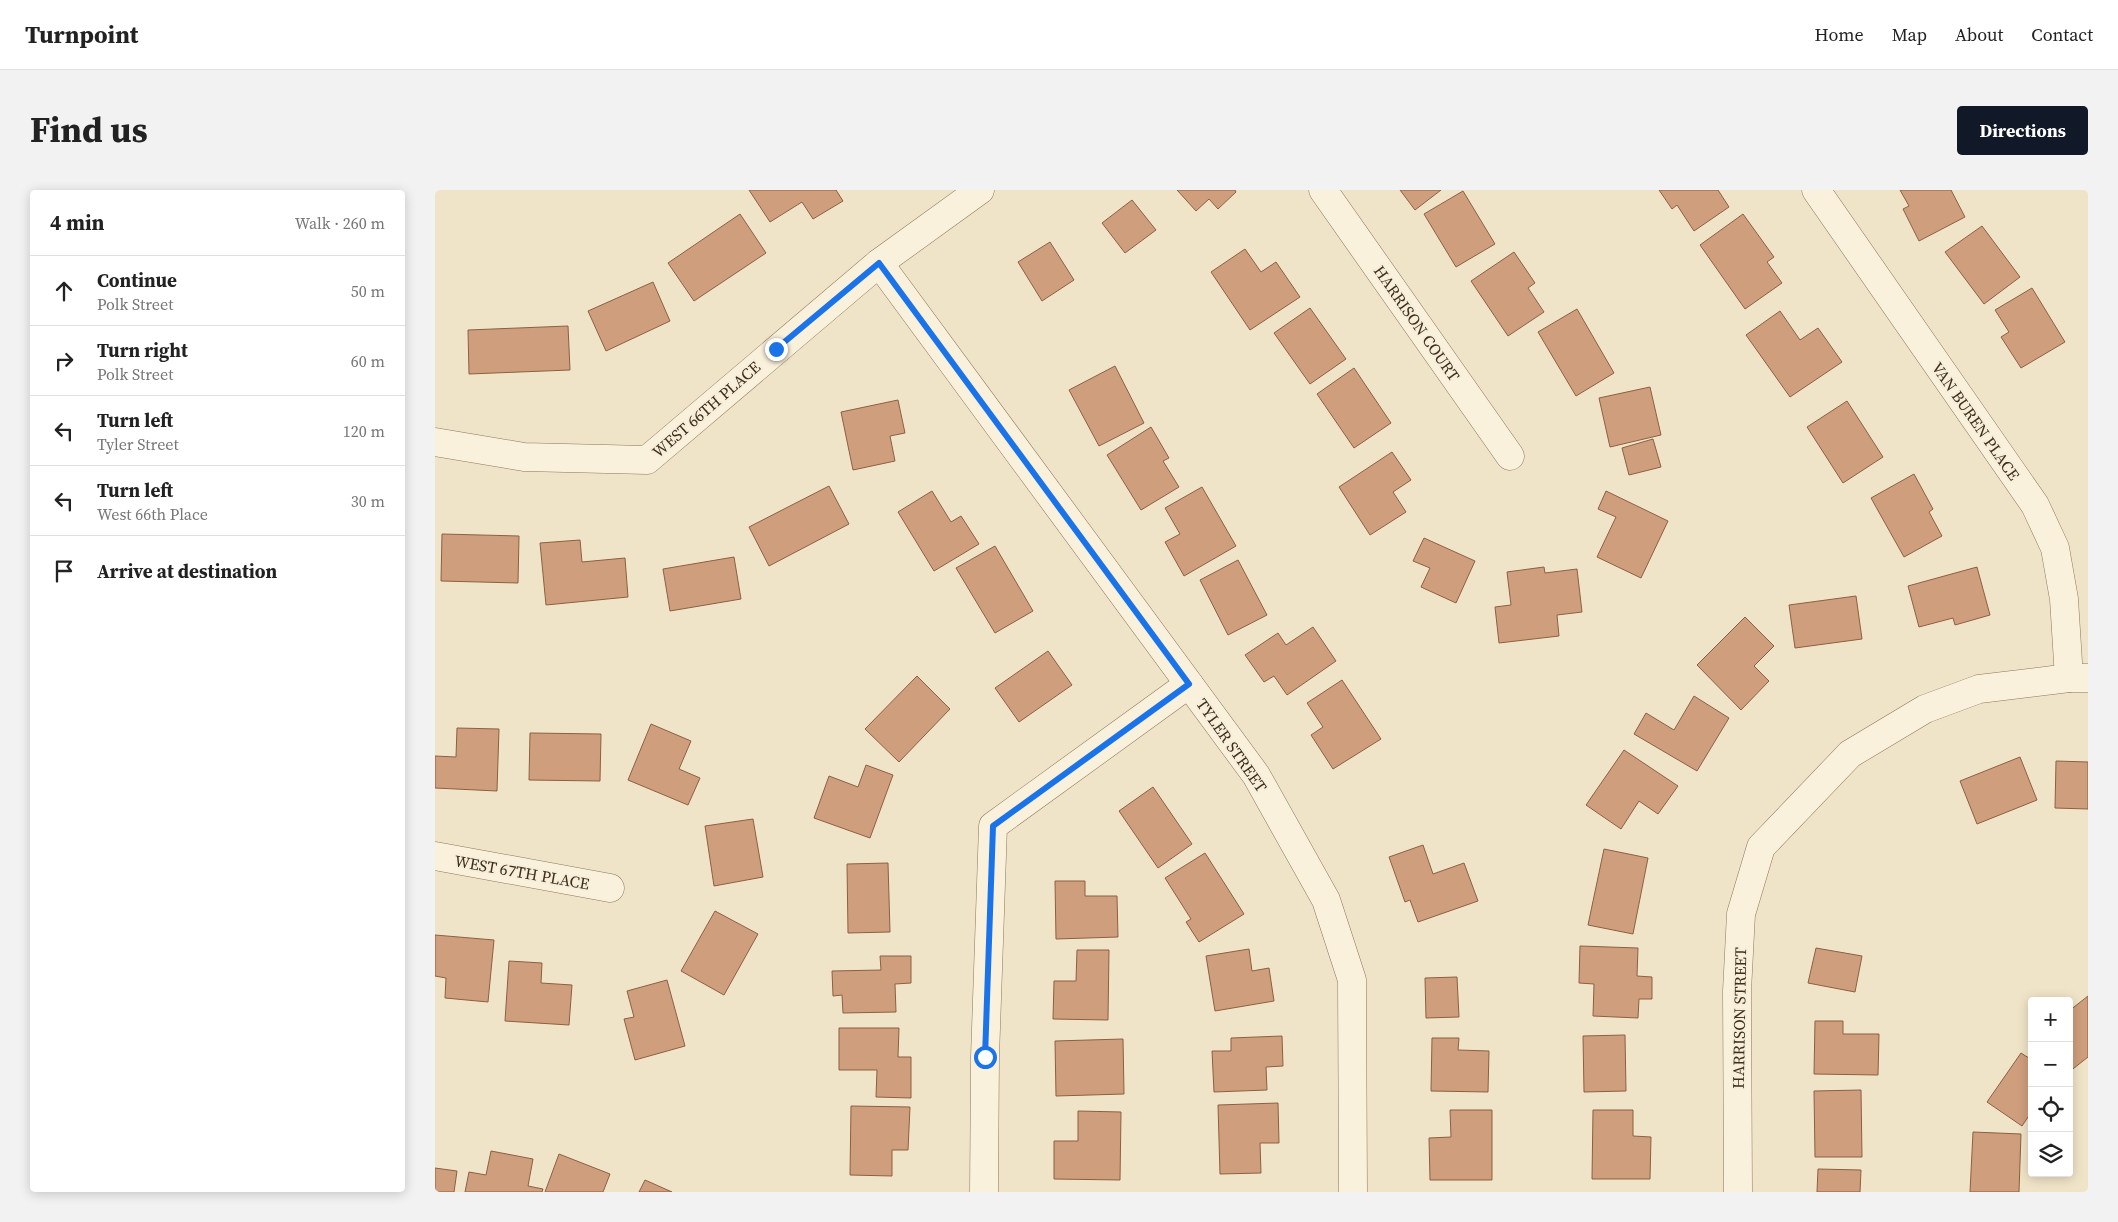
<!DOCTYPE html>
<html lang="en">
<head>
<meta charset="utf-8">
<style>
	body { margin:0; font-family:"Source Serif 4",serif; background:#f2f2f2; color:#222 }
	.controls { position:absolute; right:15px; bottom:15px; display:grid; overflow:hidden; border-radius:5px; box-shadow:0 2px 12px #0003 }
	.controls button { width:45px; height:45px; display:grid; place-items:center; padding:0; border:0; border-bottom:1px solid #e0e0e0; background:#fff; color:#222; font:25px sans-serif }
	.stop { position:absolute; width:15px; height:15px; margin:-11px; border:4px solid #1a73e8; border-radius:50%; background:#fff }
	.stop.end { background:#1a73e8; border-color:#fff; box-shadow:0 1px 5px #0008 }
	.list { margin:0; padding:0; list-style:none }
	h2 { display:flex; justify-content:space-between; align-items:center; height:65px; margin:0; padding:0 20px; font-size:21px }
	h2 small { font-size:16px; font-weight:400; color:#767676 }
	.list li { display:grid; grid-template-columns:32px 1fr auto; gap:15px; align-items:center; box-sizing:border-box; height:70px; padding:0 20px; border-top:1px solid #e0e0e0 }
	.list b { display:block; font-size:19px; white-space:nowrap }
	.list p { margin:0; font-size:16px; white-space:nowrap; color:#767676 }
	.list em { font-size:16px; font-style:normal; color:#767676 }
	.icon { flex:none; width:28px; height:28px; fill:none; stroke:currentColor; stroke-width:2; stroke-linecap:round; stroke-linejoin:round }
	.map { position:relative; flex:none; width:1653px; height:1002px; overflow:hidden; border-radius:5px }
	header { display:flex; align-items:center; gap:30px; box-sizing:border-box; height:70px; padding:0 25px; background:#fff; border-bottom:1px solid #e0e0e0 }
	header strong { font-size:24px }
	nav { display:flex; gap:28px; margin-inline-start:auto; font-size:18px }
	.intro { display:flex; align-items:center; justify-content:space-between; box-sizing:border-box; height:120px; padding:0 30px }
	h1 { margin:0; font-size:35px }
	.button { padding:12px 22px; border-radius:5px; background:#111827; color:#fff; font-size:18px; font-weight:700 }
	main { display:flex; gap:30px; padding:0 30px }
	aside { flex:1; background:#fff; border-radius:5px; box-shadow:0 2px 12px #0003 }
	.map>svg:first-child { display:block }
</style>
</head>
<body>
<header>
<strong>Turnpoint</strong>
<nav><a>Home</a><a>Map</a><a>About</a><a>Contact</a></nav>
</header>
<div class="intro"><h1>Find us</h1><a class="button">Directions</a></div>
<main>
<aside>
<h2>4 min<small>Walk · 260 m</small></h2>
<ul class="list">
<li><svg class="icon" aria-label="ahead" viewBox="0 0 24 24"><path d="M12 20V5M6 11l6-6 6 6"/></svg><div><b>Continue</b><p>Polk Street</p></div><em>50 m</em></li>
<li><svg class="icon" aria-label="right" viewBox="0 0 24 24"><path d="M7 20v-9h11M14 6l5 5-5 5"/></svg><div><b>Turn right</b><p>Polk Street</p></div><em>60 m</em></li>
<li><svg class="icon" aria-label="left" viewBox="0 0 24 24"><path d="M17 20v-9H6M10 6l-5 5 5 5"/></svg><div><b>Turn left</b><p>Tyler Street</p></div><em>120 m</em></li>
<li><svg class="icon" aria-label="left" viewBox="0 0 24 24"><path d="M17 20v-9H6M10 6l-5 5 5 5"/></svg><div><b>Turn left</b><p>West 66th Place</p></div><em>30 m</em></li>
<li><svg class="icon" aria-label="arrive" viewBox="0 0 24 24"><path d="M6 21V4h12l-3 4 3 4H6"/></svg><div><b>Arrive at destination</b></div></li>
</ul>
</aside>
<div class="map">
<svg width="1653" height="1002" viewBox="0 0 1653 1002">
	<rect width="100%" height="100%" fill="#f0e4c8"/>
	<g fill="#cf9f7d" stroke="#8d5f41">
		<path d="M 314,0 L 401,0 L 408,11 L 378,29 L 367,12 L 335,32 Z"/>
		<path d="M 742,0 L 800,0 L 801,2 L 783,19 L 774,9 L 761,21 Z"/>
		<path d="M 965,0 L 1006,0 L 980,20 Z"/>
		<path d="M 1224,0 L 1283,0 L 1294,17 L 1259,41 L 1242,15 L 1237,19 Z"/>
		<path d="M 1465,0 L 1516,0 L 1530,27 L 1484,51 L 1468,19 L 1474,16 Z"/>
		<path d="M 1028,1 L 1060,54 L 1021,77 L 989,24 Z"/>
		<path d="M 697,10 L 721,40 L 690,63 L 667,33 Z"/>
		<path d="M 305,24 L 331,63 L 259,111 L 233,73 Z"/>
		<path d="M 1308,24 L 1339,67 L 1332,72 L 1347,93 L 1310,119 L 1265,55 Z"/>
		<path d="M 1547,36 L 1585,87 L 1549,114 L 1510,62 Z"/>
		<path d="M 615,52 L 639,90 L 607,111 L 583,72 Z"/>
		<path d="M 810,59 L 826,82 L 841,72 L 865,107 L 815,140 L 776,82 Z"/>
		<path d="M 1079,62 L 1100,93 L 1093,98 L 1109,122 L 1073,146 L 1036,91 Z"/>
		<path d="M 218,92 L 235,131 L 171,161 L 153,121 Z"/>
		<path d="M 1597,98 L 1630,152 L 1586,178 L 1566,147 L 1574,142 L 1560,120 Z"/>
		<path d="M 875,118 L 911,169 L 875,194 L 839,143 Z"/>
		<path d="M 1142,119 L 1179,183 L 1141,206 L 1103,142 Z"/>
		<path d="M 1345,121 L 1365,150 L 1383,138 L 1407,172 L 1355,207 L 1311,145 Z"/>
		<path d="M 133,136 L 135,180 L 34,184 L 33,140 Z"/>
		<path d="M 680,176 L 709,233 L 664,256 L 634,200 Z"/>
		<path d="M 919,178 L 956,233 L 919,258 L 882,204 Z"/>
		<path d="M 1215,197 L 1226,245 L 1175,257 L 1164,208 Z"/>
		<path d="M 463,210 L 470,243 L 455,246 L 460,271 L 418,280 L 406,222 Z"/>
		<path d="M 1412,211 L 1448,267 L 1408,293 L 1372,237 Z"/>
		<path d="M 716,237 L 734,268 L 728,271 L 744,297 L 706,320 L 672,265 Z"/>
		<path d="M 1218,249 L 1226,277 L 1194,285 L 1187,258 Z"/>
		<path d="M 957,262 L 976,290 L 958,302 L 971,322 L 935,345 L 904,297 Z"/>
		<path d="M 1479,284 L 1498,319 L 1494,322 L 1507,346 L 1469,367 L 1436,308 Z"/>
		<path d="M 394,296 L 414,334 L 334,376 L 314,337 Z"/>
		<path d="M 767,297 L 801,356 L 749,386 L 730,352 L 745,344 L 730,318 Z"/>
		<path d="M 497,301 L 516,332 L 526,326 L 544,354 L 499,381 L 463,322 Z"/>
		<path d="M 1171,301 L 1233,331 L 1206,388 L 1162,367 L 1181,327 L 1163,319 Z"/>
		<path d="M 7,344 L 84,346 L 83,393 L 6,391 Z"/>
		<path d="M 989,348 L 1040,371 L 1021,413 L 986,397 L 995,378 L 978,371 Z"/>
		<path d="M 145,350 L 147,372 L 190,368 L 193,407 L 111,415 L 105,353 Z"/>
		<path d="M 560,356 L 598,421 L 560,443 L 521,378 Z"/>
		<path d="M 299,367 L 306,409 L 235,421 L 228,379 Z"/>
		<path d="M 803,370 L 832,425 L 793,445 L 765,390 Z"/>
		<path d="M 1109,377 L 1110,383 L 1142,379 L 1147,422 L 1122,425 L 1124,446 L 1064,453 L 1060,417 L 1076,415 L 1072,382 Z"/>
		<path d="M 1542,377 L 1555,425 L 1520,435 L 1518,428 L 1484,437 L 1473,396 Z"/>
		<path d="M 1421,406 L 1427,449 L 1360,458 L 1354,415 Z"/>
		<path d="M 1310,427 L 1339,456 L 1319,476 L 1334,491 L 1306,520 L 1262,475 Z"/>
		<path d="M 878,437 L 901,471 L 852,505 L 839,486 L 829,492 L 810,465 L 843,443 L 851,455 Z"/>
		<path d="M 613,461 L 637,495 L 584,532 L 560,498 Z"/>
		<path d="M 482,486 L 515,519 L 464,572 L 430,539 Z"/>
		<path d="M 907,490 L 946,549 L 898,579 L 876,545 L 888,537 L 872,513 Z"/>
		<path d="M 1259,506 L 1294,528 L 1262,581 L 1199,544 L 1211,523 L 1239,540 Z"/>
		<path d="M 216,534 L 256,551 L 244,579 L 265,588 L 253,615 L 193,590 Z"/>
		<path d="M 22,538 L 64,539 L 62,601 L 0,598 L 0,566 L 21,567 Z"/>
		<path d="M 95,543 L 166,544 L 165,591 L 94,590 Z"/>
		<path d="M 1189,560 L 1243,596 L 1223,624 L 1204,611 L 1186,639 L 1151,615 Z"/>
		<path d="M 1585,567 L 1602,610 L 1542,634 L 1525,591 Z"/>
		<path d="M 1621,571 L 1653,572 L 1653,619 L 1620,618 Z"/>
		<path d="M 431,575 L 458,585 L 435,648 L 379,628 L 394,586 L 423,597 Z"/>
		<path d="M 718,597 L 757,654 L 723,678 L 684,621 Z"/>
		<path d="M 318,629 L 328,687 L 279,696 L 270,636 Z"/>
		<path d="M 988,655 L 998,684 L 1029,673 L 1043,711 L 983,732 L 975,710 L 970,712 L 954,667 Z"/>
		<path d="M 1169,659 L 1213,668 L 1198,744 L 1153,735 Z"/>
		<path d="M 770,663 L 809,724 L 764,752 L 751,732 L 756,729 L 730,688 Z"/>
		<path d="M 453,673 L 455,742 L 413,743 L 412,674 Z"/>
		<path d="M 620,691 L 650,691 L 650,706 L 682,706 L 683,747 L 621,749 Z"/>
		<path d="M 280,721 L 323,744 L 289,805 L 246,781 Z"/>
		<path d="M 0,745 L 59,750 L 53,812 L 10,808 L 11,788 L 0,786 Z"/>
		<path d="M 1145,756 L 1203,758 L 1202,786 L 1217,787 L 1217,809 L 1204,809 L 1203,828 L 1158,826 L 1159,794 L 1144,793 Z"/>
		<path d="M 1381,758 L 1427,766 L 1420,802 L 1373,793 Z"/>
		<path d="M 814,759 L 817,781 L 834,778 L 839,811 L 780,821 L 771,766 Z"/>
		<path d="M 642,760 L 674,760 L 673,830 L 618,829 L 619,791 L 641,791 Z"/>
		<path d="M 445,766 L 476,766 L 476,793 L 460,794 L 461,822 L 408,823 L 407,805 L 398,806 L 397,781 L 446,780 Z"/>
		<path d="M 74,771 L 107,773 L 106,793 L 137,795 L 134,835 L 70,831 Z"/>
		<path d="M 1022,787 L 1024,827 L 991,828 L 990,788 Z"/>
		<path d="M 232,790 L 250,856 L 200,870 L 189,829 L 199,827 L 192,801 Z"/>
		<path d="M 1653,806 L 1653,867 L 1634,882 L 1634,821 Z"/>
		<path d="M 1380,831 L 1408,831 L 1408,844 L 1444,844 L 1443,885 L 1379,884 Z"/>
		<path d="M 404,838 L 464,838 L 463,867 L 476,867 L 476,908 L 441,907 L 442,880 L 404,880 Z"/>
		<path d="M 1190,845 L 1191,901 L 1149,902 L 1148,846 Z"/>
		<path d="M 847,846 L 848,876 L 831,877 L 832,900 L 779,902 L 777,861 L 796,861 L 796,848 Z"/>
		<path d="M 997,848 L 1024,848 L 1023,860 L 1054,861 L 1053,902 L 996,901 Z"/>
		<path d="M 688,849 L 689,904 L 621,906 L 620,851 Z"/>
		<path d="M 1586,863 L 1597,870 L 1597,921 L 1587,936 L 1552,912 Z"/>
		<path d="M 1426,900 L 1427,967 L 1380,967 L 1379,901 Z"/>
		<path d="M 843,913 L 844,953 L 825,953 L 826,983 L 785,984 L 783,915 Z"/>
		<path d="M 416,916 L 475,917 L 473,960 L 457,960 L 457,986 L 415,985 Z"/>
		<path d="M 1015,920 L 1057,920 L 1057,990 L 995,990 L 994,948 L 1016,947 Z"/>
		<path d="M 1158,920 L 1198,920 L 1198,946 L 1216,947 L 1215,989 L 1157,989 Z"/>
		<path d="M 643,921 L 686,922 L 685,990 L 619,989 L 619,951 L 643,951 Z"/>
		<path d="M 1538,942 L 1586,944 L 1584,1002 L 1535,1002 Z"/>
		<path d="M 56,961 L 98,969 L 93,996 L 108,999 L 107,1002 L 30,1002 L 34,982 L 51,985 Z"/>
		<path d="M 124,964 L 175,984 L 168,1002 L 110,1002 Z"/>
		<path d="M 0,978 L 22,981 L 19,1002 L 0,1002 Z"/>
		<path d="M 1383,979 L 1426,980 L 1425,1002 L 1382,1002 Z"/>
		<path d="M 210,990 L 237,1002 L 204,1002 Z"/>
	</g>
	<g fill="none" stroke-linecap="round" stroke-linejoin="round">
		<g stroke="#8d765c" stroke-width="29">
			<g id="minor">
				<path d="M 888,0 L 1075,266"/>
				<path d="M 1381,0 L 1600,315 L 1620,358 L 1629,409 L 1634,488"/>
				<path d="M 444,73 L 821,585 L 891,710 L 917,790 L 918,1002"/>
				<path d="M 0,252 L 89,267 L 212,270 L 444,73 L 545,0"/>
				<path d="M 0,666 L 175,698"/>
				<path d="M 549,1002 L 550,867 L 558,636 L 754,494"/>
				<path d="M 1303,1002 L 1302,801 L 1306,724 L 1326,657 L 1415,564 L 1490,519 L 1544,499 L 1634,488 L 1653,488"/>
			</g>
		</g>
		<use href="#minor" stroke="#faf1dc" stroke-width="28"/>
	</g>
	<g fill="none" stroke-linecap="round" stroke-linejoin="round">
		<path stroke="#1a73e8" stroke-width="6" d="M 341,159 L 444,73 L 754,494 L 558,636 L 550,867"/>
	</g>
	<g text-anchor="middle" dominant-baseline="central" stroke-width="4" stroke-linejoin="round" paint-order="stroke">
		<g font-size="16" fill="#3d2e20" stroke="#f7eed8">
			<text transform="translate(982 133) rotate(55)">HARRISON COURT</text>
			<text transform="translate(271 219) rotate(-41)">WEST 66TH PLACE</text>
			<text transform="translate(1541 231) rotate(55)">VAN BUREN PLACE</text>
			<text transform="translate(797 555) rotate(55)">TYLER STREET</text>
			<text transform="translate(87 682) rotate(10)">WEST 67TH PLACE</text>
			<text transform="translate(1304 828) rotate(-89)">HARRISON STREET</text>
		</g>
	</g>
</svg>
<div class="controls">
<button>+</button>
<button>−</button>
<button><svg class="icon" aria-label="locate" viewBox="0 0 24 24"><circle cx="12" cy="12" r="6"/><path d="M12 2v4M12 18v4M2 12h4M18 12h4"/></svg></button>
<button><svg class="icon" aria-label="layers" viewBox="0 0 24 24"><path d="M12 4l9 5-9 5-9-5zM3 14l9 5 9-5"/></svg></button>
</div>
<div class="stop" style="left:550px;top:867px"></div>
<div class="stop end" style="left:341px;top:159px"></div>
</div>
</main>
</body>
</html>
